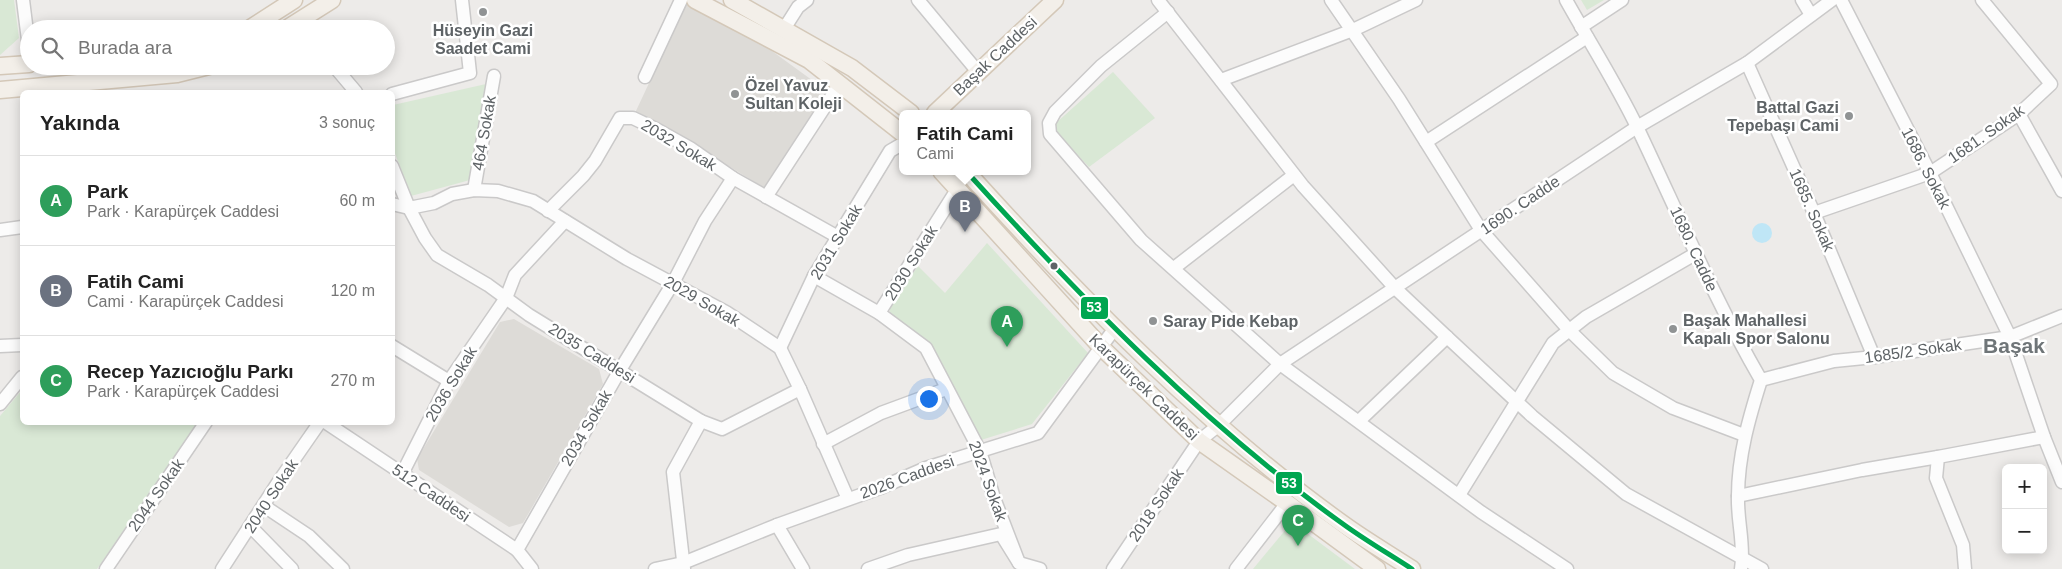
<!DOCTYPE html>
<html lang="tr">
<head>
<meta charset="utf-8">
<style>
	body { margin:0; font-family:Arial,sans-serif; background:#f6f6f6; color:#222 }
	.controls { position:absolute; right:15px; bottom:15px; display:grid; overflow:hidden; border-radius:8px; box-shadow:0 2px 12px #0003 }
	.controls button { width:45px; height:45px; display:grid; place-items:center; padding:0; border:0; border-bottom:1px solid #e0e0e0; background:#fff; color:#222; font:25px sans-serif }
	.you { position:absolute; left:928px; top:398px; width:18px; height:18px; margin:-12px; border:4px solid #fff; border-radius:50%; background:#1a73e8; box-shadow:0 0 0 8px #1a73e833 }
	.badge { display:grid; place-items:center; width:32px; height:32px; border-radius:50%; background:#d93025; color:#fff; font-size:16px; font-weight:700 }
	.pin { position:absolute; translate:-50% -41px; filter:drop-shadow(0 1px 2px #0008) }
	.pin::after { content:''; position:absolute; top:26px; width:18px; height:15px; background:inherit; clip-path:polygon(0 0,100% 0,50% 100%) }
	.popup { position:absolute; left:899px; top:110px; width:132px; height:65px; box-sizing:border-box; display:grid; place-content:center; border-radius:8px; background:#fff; filter:drop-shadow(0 1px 4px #0005); font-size:16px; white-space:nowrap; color:#767676 }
	.popup b { font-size:19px; color:#222 }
	.popup::after { content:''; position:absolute; left:50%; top:100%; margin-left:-10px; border:10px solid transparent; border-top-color:#fff }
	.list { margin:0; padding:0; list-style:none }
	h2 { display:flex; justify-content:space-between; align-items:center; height:65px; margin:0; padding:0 20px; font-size:21px }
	h2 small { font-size:16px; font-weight:400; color:#767676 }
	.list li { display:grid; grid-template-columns:32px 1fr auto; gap:15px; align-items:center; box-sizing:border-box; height:90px; padding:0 20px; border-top:1px solid #e0e0e0 }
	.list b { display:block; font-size:19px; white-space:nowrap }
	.list p { margin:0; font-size:16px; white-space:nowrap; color:#767676 }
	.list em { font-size:16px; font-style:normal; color:#767676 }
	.icon { flex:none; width:28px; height:28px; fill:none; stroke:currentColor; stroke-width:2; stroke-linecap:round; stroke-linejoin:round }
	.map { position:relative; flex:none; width:2062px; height:569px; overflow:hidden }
	.search { position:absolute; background:#fff; box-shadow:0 2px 12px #0003; left:20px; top:20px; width:375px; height:55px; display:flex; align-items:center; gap:12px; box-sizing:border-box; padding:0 18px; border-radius:28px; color:#767676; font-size:19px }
	.panel { position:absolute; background:#fff; box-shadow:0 2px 12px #0003; left:20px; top:90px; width:375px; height:335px; border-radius:8px }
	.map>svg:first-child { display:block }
</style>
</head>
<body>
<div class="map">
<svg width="2062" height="569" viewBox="0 0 2062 569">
	<rect width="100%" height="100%" fill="#edebe9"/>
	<g fill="#dddbd7">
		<path d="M 687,2 L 757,40 L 827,91 L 766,189 L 696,146 L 635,113 Z"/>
		<path d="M 514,319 L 599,369 L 603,384 L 523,523 L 509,527 L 419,470 L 417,459 L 500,322 Z"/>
	</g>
	<g fill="#d9e8d5">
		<path d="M 0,0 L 14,0 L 19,38 L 0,55 Z"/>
		<path d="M 1581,0 L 1604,0 L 1587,10 Z"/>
		<path d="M 1113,72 L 1155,118 L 1089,167 L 1055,131 L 1056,123 Z"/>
		<path d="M 486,84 L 470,180 L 411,196 L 393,148 L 393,105 Z"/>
		<path d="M 987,243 L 1088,353 L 1032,424 L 981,440 L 928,341 L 890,314 L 890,307 L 918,266 L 945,293 Z"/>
		<path d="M 22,390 L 22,422 L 198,423 L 97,569 L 0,569 L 0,416 Z"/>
		<path d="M 1292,522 L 1355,569 L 1253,569 Z"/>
	</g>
	<circle fill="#bfe6f6" cx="1762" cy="233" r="10"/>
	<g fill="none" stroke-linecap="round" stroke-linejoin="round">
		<g stroke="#cac9c9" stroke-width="15">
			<g id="minor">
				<path d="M 23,0 L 29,48"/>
				<path d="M 918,0 L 978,72"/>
				<path d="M 1158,0 L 1303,186 L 1395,288 L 1447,337 L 1532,416 L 1626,494 L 1762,569"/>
				<path d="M 1331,0 L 1399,99 L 1481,230 L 1569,330 L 1613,373 L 1673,408 L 1744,435"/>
				<path d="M 1566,0 C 1590,43 1617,85 1638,129 C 1678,213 1714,299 1761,380 C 1749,418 1738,456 1738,496 C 1737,521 1745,545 1741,569"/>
				<path d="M 1802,0 L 1811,15"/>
				<path d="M 1841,0 L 1930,173 L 2010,337 L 2044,437 L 2062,482"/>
				<path d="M 1168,12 L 1101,66 L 1055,112 L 1049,123 L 1050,134 L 1141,240 L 1280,364 L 1481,512 L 1567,569"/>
				<path d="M 1581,27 L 1622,0"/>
				<path d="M 784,29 L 798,7 L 807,0"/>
				<path d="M 1747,63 L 1814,213 L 1874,357"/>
				<path d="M 334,66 L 356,92"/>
				<path d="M 645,77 L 681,0"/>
				<path d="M 1221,80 L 1353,30 L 1416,0"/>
				<path d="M 392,94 L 470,73 L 462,0"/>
				<path d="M 2019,114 L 2062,191"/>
				<path d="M 1426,142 L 1587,37"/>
				<path d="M 392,166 L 409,208 L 425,238 L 437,255 L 488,285 L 529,315 L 701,421 L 722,429 L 800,389"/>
				<path d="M 474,190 L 494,76"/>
				<path d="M 766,197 L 839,85"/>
				<path d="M 392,204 L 409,208 L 434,203 L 452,194 L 474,190 L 498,191 L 533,201 L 627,259 L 726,312 L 780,348 L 800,389 L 848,499"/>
				<path d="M 548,211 L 583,176 L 595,161 L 620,118 L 633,118 L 656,129 L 690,148 L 733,178 L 838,237"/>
				<path d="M 1814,213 L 1930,173 L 2019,114 L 2051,84 L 1982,0"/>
				<path d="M 0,230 L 22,227"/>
				<path d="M 1174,268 L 1294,175"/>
				<path d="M 814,276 L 879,313 L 926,348 L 980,451 L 994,498 L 1019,563"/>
				<path d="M 879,313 L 958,188"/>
				<path d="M 0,346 L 22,345"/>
				<path d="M 392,346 L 449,381"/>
				<path d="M 780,348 L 814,276 L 890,151 L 902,144"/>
				<path d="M 1761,380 L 1834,361 L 1874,357 L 2010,337 L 2062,316"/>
				<path d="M 0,404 L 22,377"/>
				<path d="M 1359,421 L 1447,337"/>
				<path d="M 325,422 L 517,550 L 532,569"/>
				<path d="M 823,444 L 881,413 L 946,389"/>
				<path d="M 402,474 L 449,381 L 506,298 L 515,275 L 565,221"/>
				<path d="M 1459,495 L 1553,343 L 1586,317 L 1695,254"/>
				<path d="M 1738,496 L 1862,470 L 1938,457"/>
				<path d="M 264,506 L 309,536 L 343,569"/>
				<path d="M 777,525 L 803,569"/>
				<path d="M 251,527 L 292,569"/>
				<path d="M 517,550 L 620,370 L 673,283 L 705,221 L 733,178"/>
				<path d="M 106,569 L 206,422"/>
				<path d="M 222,569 L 277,484 L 320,422"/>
				<path d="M 655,569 L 683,563 L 777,525 L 880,488 L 926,468 L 1038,433 L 1115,328"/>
				<path d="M 684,569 L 673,472 L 701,421"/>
				<path d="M 868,569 L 908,555 L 1001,534 L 1019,563 L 1040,569"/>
				<path d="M 1113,569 L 1199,441 L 1219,425 L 1280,364 L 1637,127 L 1747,63 L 1832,0"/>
				<path d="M 1236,569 L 1287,503"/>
				<path d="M 1965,569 L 1963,545 L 1936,478 L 1938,457 L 2044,437"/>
			</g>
		</g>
		<g stroke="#d4c8b8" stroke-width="19">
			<g id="major">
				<path d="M 695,0 L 809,60 L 902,133"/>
				<path d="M 732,0 L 852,68 L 911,113"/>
				<path d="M 249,29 L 294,0"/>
				<path d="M 286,29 L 332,0"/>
				<path d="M 0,66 L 29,64"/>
				<path d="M 0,90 L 177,74 L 209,66"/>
				<path d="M 935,113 L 1055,0"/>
				<path d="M 941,171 L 1101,347 L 1199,441 L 1287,503 L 1377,569"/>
				<path d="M 966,171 C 1081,298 1203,424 1343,524 C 1365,540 1389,554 1412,569"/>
			</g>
		</g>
		<use href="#minor" stroke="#fcfcfc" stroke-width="12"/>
		<use href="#major" stroke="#f3efe9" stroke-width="16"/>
		<g stroke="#fff" stroke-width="9">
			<path id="bus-1" d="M 966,171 C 1081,298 1203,424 1343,524 C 1365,540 1389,554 1412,569"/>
		</g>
		<use href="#bus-1" stroke="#00a651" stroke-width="5"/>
	</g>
	<g fill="#909394" stroke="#fff" stroke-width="2">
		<circle cx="483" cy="12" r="5"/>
		<circle cx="735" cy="94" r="5"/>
		<circle cx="1849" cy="116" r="5"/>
		<circle cx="1153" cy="321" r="5"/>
		<circle cx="1673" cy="329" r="5"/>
	</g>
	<circle fill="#5e6366" stroke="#fff" stroke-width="2" cx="1054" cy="266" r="4.5"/>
	<g text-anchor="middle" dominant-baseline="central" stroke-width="5" stroke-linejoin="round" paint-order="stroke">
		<g font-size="16" font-weight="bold" fill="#5e6366" stroke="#fff" text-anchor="start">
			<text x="483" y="30" text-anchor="middle">Hüseyin Gazi<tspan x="483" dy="18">Saadet Cami</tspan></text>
			<text x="745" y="85">Özel Yavuz<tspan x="745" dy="18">Sultan Koleji</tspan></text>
			<text x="1839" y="107" text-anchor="end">Battal Gazi<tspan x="1839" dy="18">Tepebaşı Cami</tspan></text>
			<text x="1683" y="320">Başak Mahallesi<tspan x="1683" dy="18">Kapalı Spor Salonu</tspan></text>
			<text x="1163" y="321">Saray Pide Kebap</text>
		</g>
		<g font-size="16" fill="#5e6366" stroke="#fff">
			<text transform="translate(995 56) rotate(-43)">Başak Caddesi</text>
			<text transform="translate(484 133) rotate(-80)">464 Sokak</text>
			<text transform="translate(1986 134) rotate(-35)">1681. Sokak</text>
			<text transform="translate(679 145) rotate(31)">2032 Sokak</text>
			<text transform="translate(1926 168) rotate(63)">1686. Sokak</text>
			<text transform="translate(1520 205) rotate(-34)">1690. Cadde</text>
			<text transform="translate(1812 210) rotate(66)">1685. Sokak</text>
			<text transform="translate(836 242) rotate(-59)">2031 Sokak</text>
			<text transform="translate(1694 249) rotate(65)">1680. Cadde</text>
			<text transform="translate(911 263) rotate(-58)">2030 Sokak</text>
			<text transform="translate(702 301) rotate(30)">2029 Sokak</text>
			<text transform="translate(1913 351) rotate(-8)">1685/2 Sokak</text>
			<text transform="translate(592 353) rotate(32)">2035 Caddesi</text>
			<text transform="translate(451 384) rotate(-59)">2036 Sokak</text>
			<text transform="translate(1144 387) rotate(44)">Karapürçek Caddesi</text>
			<text transform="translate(586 428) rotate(-60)">2034 Sokak</text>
			<text transform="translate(907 477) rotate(-20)">2026 Caddesi</text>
			<text transform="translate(988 481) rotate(70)">2024 Sokak</text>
			<text transform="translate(431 493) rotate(34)">512 Caddesi</text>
			<text transform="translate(156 495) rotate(-55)">2044 Sokak</text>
			<text transform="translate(271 496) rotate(-57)">2040 Sokak</text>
			<text transform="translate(1156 505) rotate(-56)">2018 Sokak</text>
		</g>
		<g font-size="21" font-weight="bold" fill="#6f7578" stroke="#fff">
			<text x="2014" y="345">Başak</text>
		</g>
	</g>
	<g stroke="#fff" stroke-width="2">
		<rect x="1080" y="296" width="29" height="24" rx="5" fill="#00a651"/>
		<rect x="1275" y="471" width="28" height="24" rx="5" fill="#00a651"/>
	</g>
	<g font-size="14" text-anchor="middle" font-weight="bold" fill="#fff">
		<text x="1094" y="312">53</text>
		<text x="1289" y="488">53</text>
	</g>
</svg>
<div class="controls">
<button>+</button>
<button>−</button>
</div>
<div class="you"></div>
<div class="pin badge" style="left:1007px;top:347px;background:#2e9e5b">A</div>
<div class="pin badge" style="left:965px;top:232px;background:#6b7280">B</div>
<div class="popup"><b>Fatih Cami</b>Cami</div>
<div class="pin badge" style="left:1298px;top:546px;background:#2e9e5b">C</div>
<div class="search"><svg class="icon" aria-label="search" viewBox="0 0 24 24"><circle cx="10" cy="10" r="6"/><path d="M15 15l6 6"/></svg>Burada ara</div>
<section class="panel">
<h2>Yakında<small>3 sonuç</small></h2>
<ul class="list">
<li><span class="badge" style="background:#2e9e5b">A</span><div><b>Park</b><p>Park · Karapürçek Caddesi</p></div><em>60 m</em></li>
<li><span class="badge" style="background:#6b7280">B</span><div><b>Fatih Cami</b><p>Cami · Karapürçek Caddesi</p></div><em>120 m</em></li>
<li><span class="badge" style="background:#2e9e5b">C</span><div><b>Recep Yazıcıoğlu Parkı</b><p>Park · Karapürçek Caddesi</p></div><em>270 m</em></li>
</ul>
</section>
</div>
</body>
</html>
